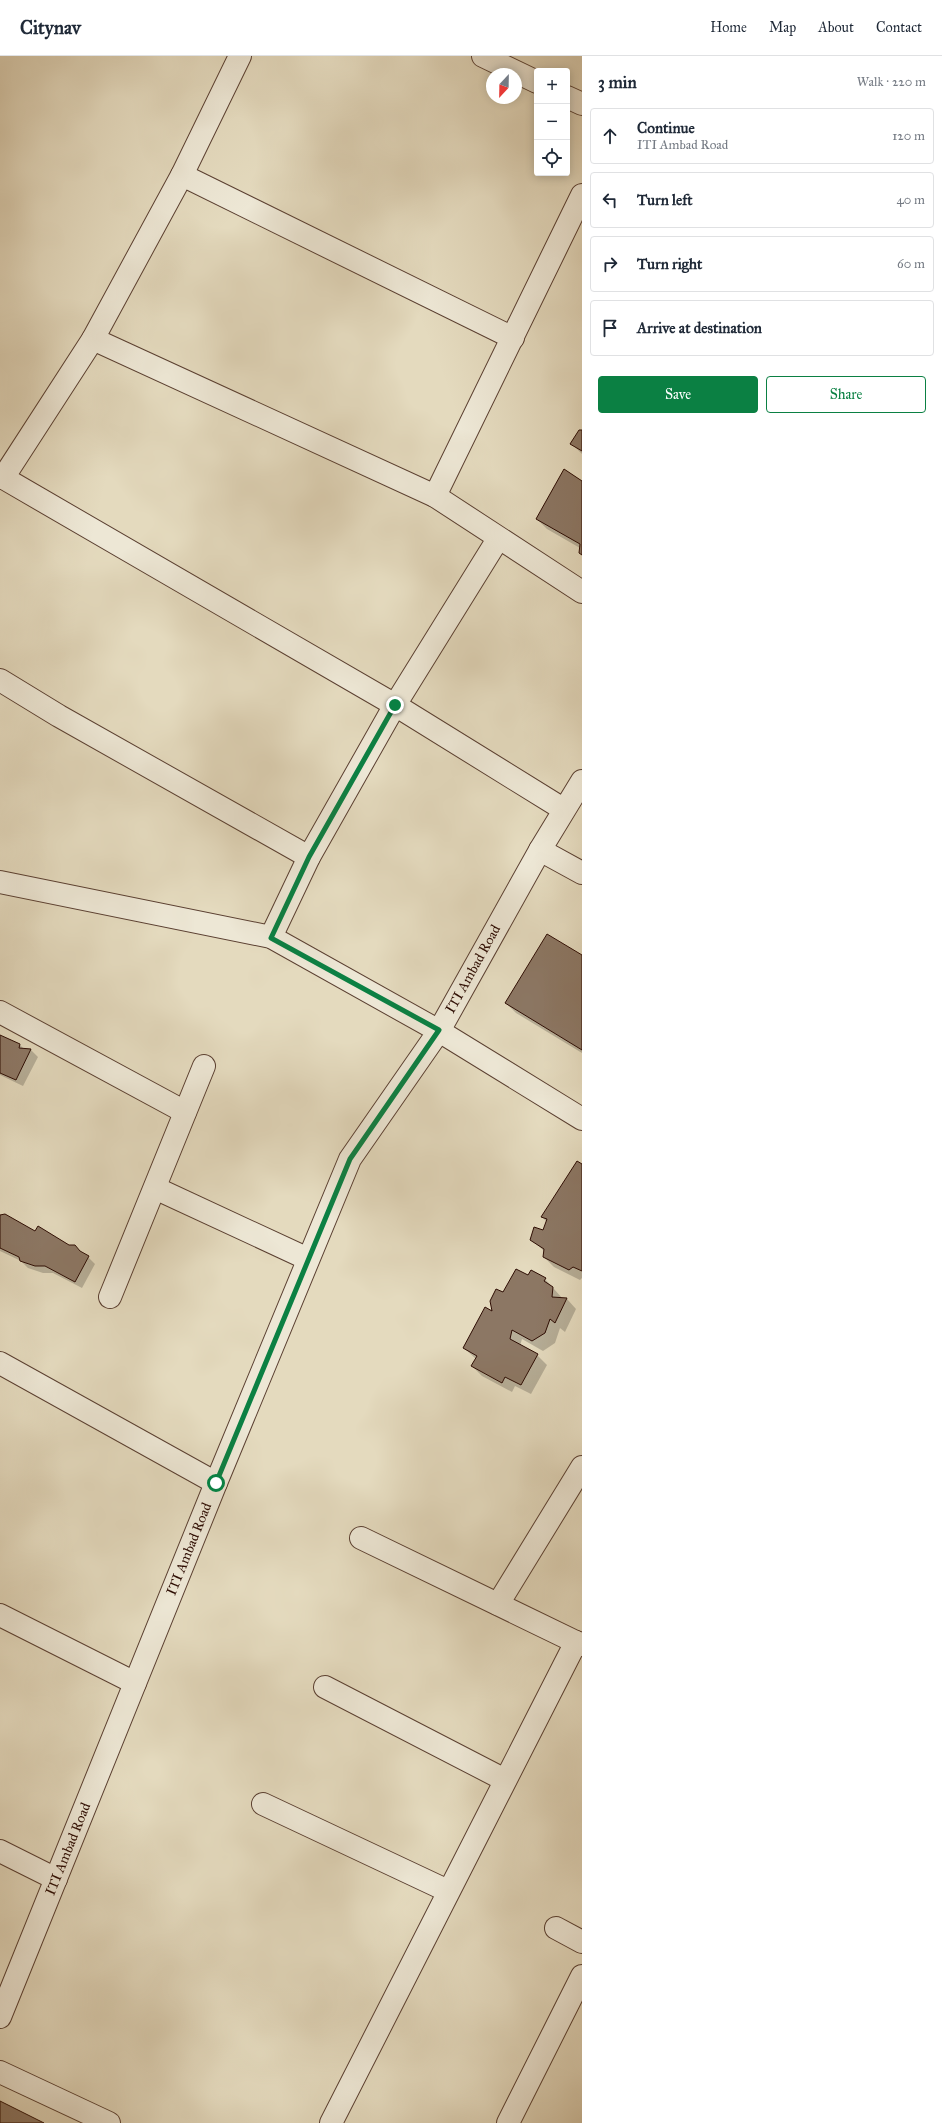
<!DOCTYPE html>
<html lang="en">
<head>
<meta charset="utf-8">
<style>
	body { margin:0; font-family:"IM FELL Great Primer",serif; background:#f6f6f7; color:#1f2937 }
	.controls { position:absolute; right:12px; top:12px; display:grid; overflow:hidden; border-radius:4px; box-shadow:0 2px 10px #0003 }
	.controls button { width:36px; height:36px; display:grid; place-items:center; padding:0; border:0; border-bottom:1px solid #e0e1e3; background:#fff; color:#1f2937; font:20px sans-serif }
	.compass { position:absolute; left:486px; top:12px; width:36px; height:36px; border-radius:50%; background:#fff; box-shadow:0 2px 10px #0003; rotate:202deg }
	.stop { position:absolute; width:12px; height:12px; margin:-9px; border:3px solid #0b8043; border-radius:50%; background:#fff }
	.stop.end { background:#0b8043; border-color:#fff; box-shadow:0 1px 4px #0008 }
	.list { margin:0; padding:0; list-style:none }
	h2 { display:flex; justify-content:space-between; align-items:center; height:52px; margin:0; padding:0 16px; font-size:17px }
	h2 small { font-size:13px; font-weight:400; color:#747a83 }
	.list li { display:grid; grid-template-columns:26px 1fr auto; gap:12px; align-items:center; box-sizing:border-box; height:56px; margin:0 8px 8px; padding:0 8px; border:1px solid #e0e1e3; border-radius:4px }
	.list b { display:block; font-size:15px; white-space:nowrap }
	.list p { margin:0; font-size:13px; white-space:nowrap; color:#747a83 }
	.list em { font-size:13px; font-style:normal; color:#747a83 }
	.actions { display:flex; gap:8px; padding:12px 16px }
	.actions a { flex:1; padding:9px 0; border:1px solid #0b8043; border-radius:4px; text-align:center; font-size:14px; color:#0b8043 }
	.actions .main { background:#0b8043; color:#fff }
	.icon { flex:none; width:22px; height:22px; fill:none; stroke:currentColor; stroke-width:2; stroke-linecap:round; stroke-linejoin:round }
	.map { position:relative; flex:none; width:582px; height:2067px; overflow:hidden }
	header { display:flex; align-items:center; gap:24px; box-sizing:border-box; height:56px; padding:0 20px; background:#fff; border-bottom:1px solid #e0e1e3 }
	header strong { font-size:19px }
	nav { display:flex; gap:22px; margin-inline-start:auto; font-size:14px }
	main { display:flex }
	aside { flex:1; background:#fff }
	.map>svg:first-child { display:block }
</style>
</head>
<body>
<header>
<strong>Citynav</strong>
<nav><a>Home</a><a>Map</a><a>About</a><a>Contact</a></nav>
</header>
<main>
<div class="map">
<svg width="582" height="2067" viewBox="0 0 582 2067">
	<rect width="100%" height="100%" fill="#e4dabe"/>
	<filter id="stains"><feTurbulence type="fractalNoise" baseFrequency=".005" numOctaves="4"/><feColorMatrix values="0 0 0 0 .2 0 0 0 0 .09 0 0 0 0 .02 0 0 0 .5 -.17"/></filter>
	<radialGradient id="worn" r=".72"><stop offset=".6" stop-color="#630" stop-opacity="0"/><stop offset="1" stop-color="#630" stop-opacity=".3"/></radialGradient>
	<g fill="#0003">
		<path d="M 582,375 L 582,398 L 571,387 Z"/>
		<path d="M 564,414 L 582,427 L 582,499 L 580,497 L 580,492 L 547,473 L 537,463 Z"/>
		<path d="M 582,901 L 582,997 L 516,957 L 506,947 Z"/>
		<path d="M 0,980 L 20,989 L 24,993 L 31,994 L 38,1001 L 23,1030 L 0,1019 Z"/>
		<path d="M 582,1109 L 582,1222 L 580,1224 L 554,1211 L 544,1201 L 545,1196 L 531,1183 L 543,1175 L 547,1166 L 542,1161 Z"/>
		<path d="M 0,1161 L 88,1201 L 95,1208 L 82,1232 L 53,1217 L 43,1217 L 28,1212 L 21,1205 L 0,1195 Z"/>
		<path d="M 529,1220 L 545,1223 L 563,1243 L 567,1243 L 576,1253 L 565,1276 L 560,1272 L 555,1287 L 543,1295 L 522,1283 L 520,1290 L 537,1299 L 547,1309 L 531,1338 L 515,1330 L 512,1336 L 482,1320 L 472,1310 L 476,1303 L 464,1292 L 494,1256 L 503,1238 Z"/>
	</g>
	<g fill="#8c7764" stroke="#2d0c03">
		<path d="M 579,374 L 582,374 L 582,395 L 570,388 Z"/>
		<path d="M 564,413 L 582,425 L 582,499 L 579,497 L 580,488 L 536,463 Z"/>
		<path d="M 547,878 L 582,899 L 582,994 L 505,947 Z"/>
		<path d="M 0,979 L 20,988 L 19,992 L 31,993 L 16,1024 L 0,1017 Z"/>
		<path d="M 577,1105 L 582,1108 L 582,1215 L 573,1211 L 569,1214 L 543,1201 L 544,1193 L 530,1184 L 534,1171 L 543,1174 L 547,1163 L 541,1161 Z"/>
		<path d="M 5,1158 L 35,1175 L 38,1170 L 69,1189 L 75,1189 L 80,1195 L 89,1200 L 75,1226 L 45,1210 L 35,1210 L 20,1205 L 19,1201 L 0,1192 L 0,1159 Z"/>
		<path d="M 516,1213 L 528,1219 L 531,1214 L 546,1222 L 544,1225 L 553,1231 L 552,1241 L 567,1242 L 555,1267 L 550,1263 L 545,1277 L 532,1285 L 512,1274 L 510,1283 L 538,1298 L 521,1329 L 505,1321 L 502,1327 L 471,1310 L 477,1300 L 463,1292 L 485,1251 L 492,1255 L 490,1245 L 496,1233 L 503,1236 Z"/>
		<path d="M 0,2045 L 44,2067 L 0,2067 Z"/>
	</g>
	<g fill="none" stroke-linecap="round" stroke-linejoin="round">
		<g stroke="#5b4032" stroke-width="24">
			<g id="minor">
				<path d="M 240,0 L 182,119 L 93,283 L 435,440 L 582,536"/>
				<path d="M 483,0 L 537,26"/>
				<path d="M 567,41 L 582,48"/>
				<path d="M 182,119 L 513,282"/>
				<path d="M 0,420 L 395,649 L 563,753"/>
				<path d="M 3,422 L 93,283"/>
				<path d="M 435,440 L 582,139"/>
				<path d="M 0,624 L 59,660 L 309,801"/>
				<path d="M 540,794 L 582,817"/>
				<path d="M 0,826 L 271,881 L 439,975 L 582,1063"/>
				<path d="M 271,881 L 309,801 L 395,649 L 498,483"/>
				<path d="M 0,956 L 185,1056"/>
				<path d="M 155,1132 L 308,1203"/>
				<path d="M 110,1241 L 204,1010"/>
				<path d="M 0,1307 L 216,1427"/>
				<path d="M 361,1482 L 582,1589"/>
				<path d="M 498,1548 L 582,1411"/>
				<path d="M 0,1559 L 135,1627"/>
				<path d="M 325,1631 L 505,1724"/>
				<path d="M 263,1748 L 448,1835"/>
				<path d="M 0,1795 L 56,1823"/>
				<path d="M 556,1872 L 582,1886"/>
				<path d="M 0,1961 L 216,1427 L 350,1103 L 439,975 L 540,794 L 582,725"/>
				<path d="M 0,2016 L 109,2067"/>
				<path d="M 331,2067 L 576,1586"/>
				<path d="M 508,2067 L 582,1920"/>
			</g>
		</g>
		<use href="#minor" stroke="#ede7d5" stroke-width="22"/>
	</g>
	<g fill="none" stroke-linecap="round" stroke-linejoin="round">
		<path stroke="#0b8043" stroke-width="5" d="M 216,1427 L 350,1103 L 439,974 L 271,882 L 309,801 L 395,649"/>
	</g>
	<g text-anchor="middle" dominant-baseline="central" stroke-width="3.5" stroke-linejoin="round" paint-order="stroke">
		<g font-size="14" fill="#2d0c03" stroke="#ede7d5">
			<text transform="translate(473 913) rotate(-61)">ITI Ambad Road</text>
			<text transform="translate(189 1493) rotate(-68)">ITI Ambad Road</text>
			<text transform="translate(68 1793) rotate(-68)">ITI Ambad Road</text>
		</g>
	</g>
	<rect width="100%" height="100%" filter="url(#stains)"/>
	<rect width="100%" height="100%" fill="url(#worn)"/>
</svg>
<div class="controls">
<button>+</button>
<button>−</button>
<button><svg class="icon" aria-label="locate" viewBox="0 0 24 24"><circle cx="12" cy="12" r="6"/><path d="M12 2v4M12 18v4M2 12h4M18 12h4"/></svg></button>
</div>
<svg class="compass" viewBox="-18 -18 36 36"><path d="M0-13l5 13h-10z" fill="#e53935"/><path d="M0 13l5-13h-10z" fill="#747a83"/></svg>
<div class="stop" style="left:216px;top:1427px"></div>
<div class="stop end" style="left:395px;top:649px"></div>
</div>
<aside>
<h2>3 min<small>Walk · 220 m</small></h2>
<ul class="list">
<li><svg class="icon" aria-label="ahead" viewBox="0 0 24 24"><path d="M12 20V5M6 11l6-6 6 6"/></svg><div><b>Continue</b><p>ITI Ambad Road</p></div><em>120 m</em></li>
<li><svg class="icon" aria-label="left" viewBox="0 0 24 24"><path d="M17 20v-9H6M10 6l-5 5 5 5"/></svg><div><b>Turn left</b></div><em>40 m</em></li>
<li><svg class="icon" aria-label="right" viewBox="0 0 24 24"><path d="M7 20v-9h11M14 6l5 5-5 5"/></svg><div><b>Turn right</b></div><em>60 m</em></li>
<li><svg class="icon" aria-label="arrive" viewBox="0 0 24 24"><path d="M6 21V4h12l-3 4 3 4H6"/></svg><div><b>Arrive at destination</b></div></li>
</ul>
<div class="actions"><a class="main">Save</a><a>Share</a></div>
</aside>
</main>
</body>
</html>
